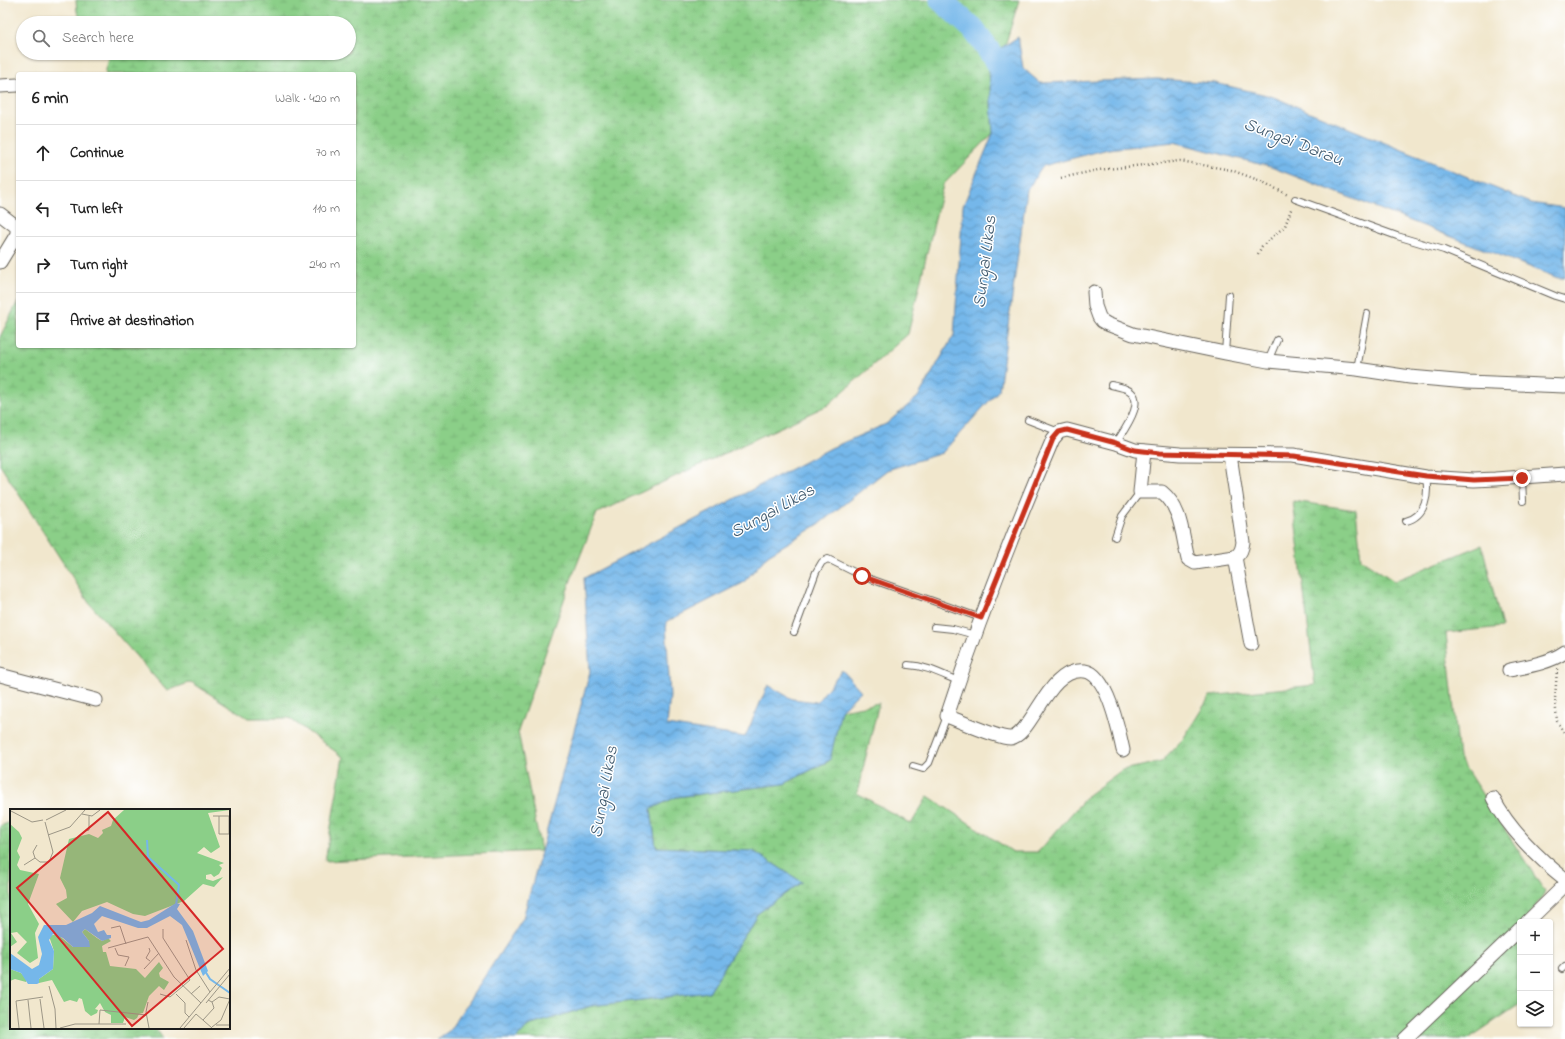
<!DOCTYPE html>
<html lang="en">
<head>
<meta charset="utf-8">
<style>
	body { margin:0; font-family:"Indie Flower",sans-serif; background:#f6f6f6; color:#222 }
	.controls { position:absolute; right:12px; bottom:12px; display:grid; overflow:hidden; border-radius:4px; box-shadow:0 1px 3px #0004 }
	.controls button { width:36px; height:36px; display:grid; place-items:center; padding:0; border:0; border-bottom:1px solid #e0e0e0; background:#fff; color:#222; font:20px sans-serif }
	.stop { position:absolute; width:12px; height:12px; margin:-9px; border:3px solid #c8321e; border-radius:50%; background:#fff }
	.stop.end { background:#c8321e; border-color:#fff; box-shadow:0 1px 4px #0008 }
	.list { margin:0; padding:0; list-style:none }
	h2 { display:flex; justify-content:space-between; align-items:center; height:52px; margin:0; padding:0 16px; font-size:17px }
	h2 small { font-size:13px; font-weight:400; color:#767676 }
	.list li { display:grid; grid-template-columns:26px 1fr auto; gap:12px; align-items:center; box-sizing:border-box; height:56px; padding:0 16px; border-top:1px solid #e0e0e0 }
	.list b { display:block; font-size:15px; white-space:nowrap }
	.list em { font-size:13px; font-style:normal; color:#767676 }
	.icon { flex:none; width:22px; height:22px; fill:none; stroke:currentColor; stroke-width:2; stroke-linecap:round; stroke-linejoin:round }
	.map { position:relative; flex:none; width:1565px; height:1039px; overflow:hidden }
	.search { position:absolute; background:#fff; box-shadow:0 1px 3px #0004; left:16px; top:16px; width:340px; height:44px; display:flex; align-items:center; gap:10px; box-sizing:border-box; padding:0 14px; border-radius:22px; color:#767676; font-size:15px }
	.panel { position:absolute; background:#fff; box-shadow:0 1px 3px #0004; left:16px; top:72px; width:340px; height:276px; border-radius:4px }
	.map>svg:first-child { display:block }
</style>
</head>
<body>
<div class="map">
<svg width="1565" height="1039" viewBox="0 0 1565 1039">
	<defs>
		<pattern id="wetland-marsh" width="20" height="14" patternUnits="userSpaceOnUse"><rect width="20" height="14" fill="#8bcf88"/><path d="M1 5h8M5 5V1M11 12h8M15 12V8" fill="none" stroke="#77b175"/></pattern>
		<pattern id="water-waves" width="16" height="10" patternUnits="userSpaceOnUse"><rect width="16" height="10" fill="#75b7ea"/><path d="M0 5q4-4 8 0t8 0" fill="none" stroke="#5f94bd"/></pattern>
	</defs>
	<rect width="100%" height="100%" fill="#fff"/>
	<filter id="ink" filterUnits="userSpaceOnUse"><feTurbulence type="fractalNoise" baseFrequency=".025" numOctaves="2"/><feDisplacementMap in="SourceGraphic" scale="8" xChannelSelector="R" yChannelSelector="G"/><feConvolveMatrix kernelMatrix="1 2 1 2 8 2 1 2 1" color-interpolation-filters="sRGB"/></filter>
	<filter id="wash" filterUnits="userSpaceOnUse"><feTurbulence type="fractalNoise" baseFrequency=".012" numOctaves="4" result="noise"/><feDisplacementMap in="SourceGraphic" scale="16" xChannelSelector="R" yChannelSelector="G"/><feGaussianBlur stdDeviation="0.9" result="paint"/><feColorMatrix in="noise" values="0 0 0 0 0 0 0 0 0 0 0 0 0 0 0 0 0 1.4 0 .05"/><feComposite in="paint" operator="in"/></filter>
	<g filter="url(#wash)">
		<rect width="100%" height="100%" fill="#f1e7cd"/>
		<g fill="url(#wetland-marsh)" stroke="#547652">
			<path d="M 76,0 L 1019,0 L 1005,46 L 988,56 L 993,133 L 943,185 L 908,334 L 828,405 L 597,513 L 572,577 L 518,731 L 541,851 L 325,861 L 343,757 L 289,718 L 248,718 L 191,682 L 167,691 L 89,603 L 0,465 L 0,337 L 18,301 L 18,346 L 354,346 L 354,74 L 105,74 L 109,58 L 106,53 L 349,53 L 349,23 L 84,23 L 77,12 Z"/>
			<path d="M 1293,501 L 1356,510 L 1361,559 L 1394,581 L 1482,545 L 1502,627 L 1446,633 L 1459,758 L 1545,892 L 1525,922 L 1520,922 L 1520,1004 L 1468,1039 L 516,1039 L 528,1026 L 591,1006 L 709,992 L 757,914 L 801,882 L 753,851 L 656,847 L 651,809 L 676,797 L 784,784 L 829,761 L 841,710 L 879,703 L 857,793 L 911,824 L 928,796 L 1013,852 L 1038,852 L 1088,795 L 1122,770 L 1161,762 L 1183,739 L 1210,696 L 1315,685 Z"/>
			<path d="M 11,822 L 11,1028 L 156,1028 L 163,1039 L 0,1039 L 0,826 Z"/>
		</g>
		<path fill="url(#water-waves)" stroke="#486a83" d="M 1018,37 L 1023,68 L 1040,83 L 1157,79 L 1215,83 L 1271,96 L 1531,203 L 1565,208 L 1565,278 L 1558,278 L 1271,167 L 1174,142 L 1108,149 L 1043,166 L 1027,190 L 999,390 L 942,453 L 887,470 L 819,524 L 768,555 L 743,583 L 666,622 L 670,696 L 667,725 L 745,737 L 768,685 L 792,699 L 817,702 L 842,670 L 861,691 L 841,710 L 830,760 L 784,784 L 676,797 L 651,809 L 656,847 L 753,851 L 802,882 L 757,914 L 709,992 L 591,1006 L 528,1026 L 516,1039 L 437,1039 L 449,1031 L 523,918 L 590,672 L 584,578 L 831,448 L 886,424 L 918,397 L 954,335 L 963,206 L 993,133 L 988,56 Z"/>
		<g fill="none" stroke-linecap="round" stroke-linejoin="round">
			<path stroke="#75b7ea" stroke-width="23" d="M 941,0 L 973,29 L 1005,73 L 1005,80"/>
		</g>
	</g>
	<g filter="url(#ink)">
		<g fill="none" stroke-linecap="round" stroke-linejoin="round">
			<g stroke="#67635a" stroke-width="8">
				<g id="service">
					<path d="M 1295,199 L 1397,236 L 1444,250 L 1555,296 L 1565,299"/>
					<path d="M 1225,353 L 1229,295"/>
					<path d="M 1268,361 L 1277,340"/>
					<path d="M 1357,369 L 1367,314"/>
					<path d="M 1111,385 C 1116,386 1121,387 1126,389 C 1149,398 1124,430 1116,443"/>
					<path d="M 1028,420 L 1059,432"/>
					<path d="M 1522,478 L 1523,501"/>
					<path d="M 1406,521 C 1426,516 1429,495 1426,477"/>
					<path d="M 1115,537 L 1122,516 L 1140,492"/>
					<path d="M 934,627 L 953,629 L 975,635"/>
					<path d="M 794,632 L 816,572 L 822,562 L 828,559 L 862,576 L 981,618"/>
					<path d="M 908,665 C 927,666 941,674 958,681"/>
					<path d="M 913,766 L 923,769 L 929,763 L 947,716"/>
					<path d="M 1562,969 L 1565,966"/>
				</g>
			</g>
			<g stroke="#67635a" stroke-width="15">
				<g id="minor">
					<path d="M 0,86 L 18,85"/>
					<path d="M 0,214 L 17,227 L 17,234 L 0,262"/>
					<path d="M 1094,292 L 1095,306 L 1099,317 L 1102,321 L 1107,324 L 1133,334 L 1225,353 L 1268,361 L 1357,369 L 1410,377 L 1467,382 L 1565,386"/>
					<path d="M 1144,451 L 1140,492 L 1162,492 C 1182,508 1182,536 1188,559 L 1195,563 L 1235,557 C 1241,553 1242,549 1243,542 L 1230,455"/>
					<path d="M 1235,557 L 1251,644"/>
					<path d="M 1509,670 C 1529,666 1549,663 1565,652"/>
					<path d="M 0,675 L 96,700"/>
					<path d="M 1123,750 C 1119,731 1107,674 1085,671 C 1048,665 1032,737 1010,738 C 997,738 960,721 947,716 C 978,622 1014,530 1053,439 L 1059,432 L 1067,430 L 1116,443 L 1135,450 L 1180,454 L 1293,455 L 1426,477 L 1474,480 L 1495,479 L 1565,474"/>
					<path d="M 1493,798 C 1507,827 1539,859 1565,879"/>
					<path d="M 1527,922 L 1565,885"/>
					<path d="M 1405,1039 L 1520,929"/>
				</g>
			</g>
			<g stroke="#67635a" stroke-width="2.5" stroke-dasharray="1 3" stroke-linecap="butt">
				<path d="M 1061,178 L 1098,170 L 1180,161 L 1231,170 L 1261,181 L 1288,195"/>
				<path d="M 1258,254 L 1262,246 L 1285,226 L 1292,207"/>
				<path d="M 1557,669 L 1555,699 L 1557,721 L 1565,734"/>
			</g>
			<use href="#service" stroke="#fff" stroke-width="6"/>
			<use href="#minor" stroke="#fff" stroke-width="13"/>
		</g>
	</g>
	<g fill="none" stroke-linecap="round" stroke-linejoin="round" filter="url(#ink)">
		<path stroke="#c8321e" stroke-width="5" d="M 862,576 L 981,618 L 1053,439 L 1059,432 L 1067,430 L 1116,443 L 1135,450 L 1160,453 L 1294,456 L 1426,476 L 1474,480 L 1522,478"/>
	</g>
	<g text-anchor="middle" dominant-baseline="central" stroke-width="3" stroke-linejoin="round" paint-order="stroke">
		<g font-size="18" font-style="italic" fill="#405a6e" stroke="#fff">
			<text transform="translate(1293 143) rotate(21)">Sungai Darau</text>
			<text transform="translate(986 262) rotate(-83)">Sungai Likas</text>
			<text transform="translate(773 512) rotate(-29)">Sungai Likas</text>
			<text transform="translate(605 792) rotate(-80)">Sungai Likas</text>
		</g>
	</g>
	<g transform="translate(10 809)">
		<rect width="220" height="220" fill="#f1e7cd"/>
		<path d="M 114,1 L 220,1 L 198,4 L 210,38 L 201,44 L 194,38 L 187,44 L 214,54 L 209,56 L 212,59 L 209,65 L 204,68 L 201,65 L 196,66 L 196,70 L 203,72 L 213,68 L 204,78 L 193,75 L 174,92 L 135,107 L 123,105 L 97,93 L 72,102 L 63,113 L 46,95 L 57,89 L 56,81 L 50,69 L 59,30 L 79,25 L 88,29 L 93,24 L 92,21 L 101,17 L 103,11 ZM 0,15 L 9,23 L 12,29 L 7,42 L 10,48 L 7,56 L 10,61 L 29,65 L 18,95 L 29,115 L 25,124 L 28,149 L 20,154 L 7,144 L 17,133 L 7,123 L 1,124 L 7,133 L 0,138 ZM 75,120 L 87,129 L 92,132 L 98,129 L 101,132 L 92,137 L 93,143 L 96,143 L 100,157 L 126,160 L 135,169 L 149,153 L 153,159 L 149,164 L 150,168 L 159,173 L 154,181 L 149,177 L 139,187 L 133,204 L 129,205 L 127,209 L 124,211 L 115,208 L 113,214 L 101,214 L 101,206 L 95,203 L 90,194 L 85,200 L 88,201 L 87,204 L 81,207 L 75,202 L 72,190 L 69,189 L 67,193 L 60,191 L 54,193 L 42,171 L 29,174 L 29,170 L 43,160 L 44,142 L 39,127 L 47,125 L 63,138 L 79,138 L 79,132 L 72,123 ZM 0,160 L 11,164 L 17,171 L 16,173 L 5,170 L 0,172 Z" fill="#8bcf88"/>
		<path d="M 166,94 L 170,95 L 167,100 L 183,122 L 198,162 L 193,167 L 172,116 L 160,107 L 137,119 L 128,119 L 92,107 L 84,115 L 88,123 L 94,121 L 97,126 L 101,126 L 101,129 L 92,132 L 75,120 L 72,123 L 79,132 L 80,138 L 63,138 L 53,129 L 43,125 L 39,131 L 44,142 L 43,160 L 29,170 L 29,174 L 27,175 L 18,175 L 11,164 L 0,160 L 0,144 L 22,160 L 29,156 L 32,145 L 28,128 L 34,116 L 56,116 L 82,104 L 90,97 L 131,113 L 139,111 Z" fill="#75b7ea"/>
		<path fill="none" stroke="#75b7ea" stroke-width="2" d="M 137,31 L 138,48 L 169,76 L 166,96M 195,162 L 200,170 L 220,184"/>
		<path fill="none" stroke="#9c9686" stroke-width="1" d="M 1,2 L 22,13 L 33,11M 72,5 L 82,7 L 90,1M 203,7 L 219,7M 209,7 L 209,25 L 220,25M 219,7 L 219,25M 36,11 L 56,1M 75,22 L 79,21 L 79,7M 38,26 L 60,18 L 75,1M 27,36 L 23,43 L 25,49 L 30,53 L 39,53 L 43,43 L 35,13M 14,56 L 25,49M 101,119 L 110,117 L 116,135M 176,131 L 186,161 L 200,183M 98,139 L 138,128 L 164,168 L 191,194M 105,139 L 108,146 L 119,148 L 115,157M 139,139 L 140,142 L 136,149 L 140,152M 134,160 L 149,144M 39,177 L 45,200 L 46,219M 150,185 L 160,188 L 180,171 L 153,129 L 153,120M 166,185 L 175,194 L 175,204 L 179,208M 181,185 L 190,177M 30,190 L 34,219M 18,191 L 21,219M 198,191 L 202,193 L 209,188 L 220,190M 138,193 L 136,203 L 139,219M 196,194 L 220,165M 186,205 L 202,219M 193,211 L 204,199 L 202,193M 89,215 L 90,201 L 136,206M 206,216 L 220,216M 202,218 L 211,211 L 220,190M 9,219 L 6,192 L 33,188M 50,219 L 65,215 L 116,215M 170,219 L 220,159M 174,219 L 186,205"/>
		<path fill="#d62828" fill-opacity="0.15" stroke="#d62828" stroke-width="2" d="M 98,3 L 213,140 L 122,217 L 7,79 Z"/>
		<rect width="220" height="220" fill="none" stroke="#1c1c1c" stroke-width="2"/>
	</g>
</svg>
<div class="controls">
<button>+</button>
<button>−</button>
<button><svg class="icon" aria-label="layers" viewBox="0 0 24 24"><path d="M12 4l9 5-9 5-9-5zM3 14l9 5 9-5"/></svg></button>
</div>
<div class="stop" style="left:862px;top:576px"></div>
<div class="stop end" style="left:1522px;top:478px"></div>
<div class="search"><svg class="icon" aria-label="search" viewBox="0 0 24 24"><circle cx="10" cy="10" r="6"/><path d="M15 15l6 6"/></svg>Search here</div>
<section class="panel">
<h2>6 min<small>Walk · 420 m</small></h2>
<ul class="list">
<li><svg class="icon" aria-label="ahead" viewBox="0 0 24 24"><path d="M12 20V5M6 11l6-6 6 6"/></svg><div><b>Continue</b></div><em>70 m</em></li>
<li><svg class="icon" aria-label="left" viewBox="0 0 24 24"><path d="M17 20v-9H6M10 6l-5 5 5 5"/></svg><div><b>Turn left</b></div><em>110 m</em></li>
<li><svg class="icon" aria-label="right" viewBox="0 0 24 24"><path d="M7 20v-9h11M14 6l5 5-5 5"/></svg><div><b>Turn right</b></div><em>240 m</em></li>
<li><svg class="icon" aria-label="arrive" viewBox="0 0 24 24"><path d="M6 21V4h12l-3 4 3 4H6"/></svg><div><b>Arrive at destination</b></div></li>
</ul>
</section>
</div>
</body>
</html>
